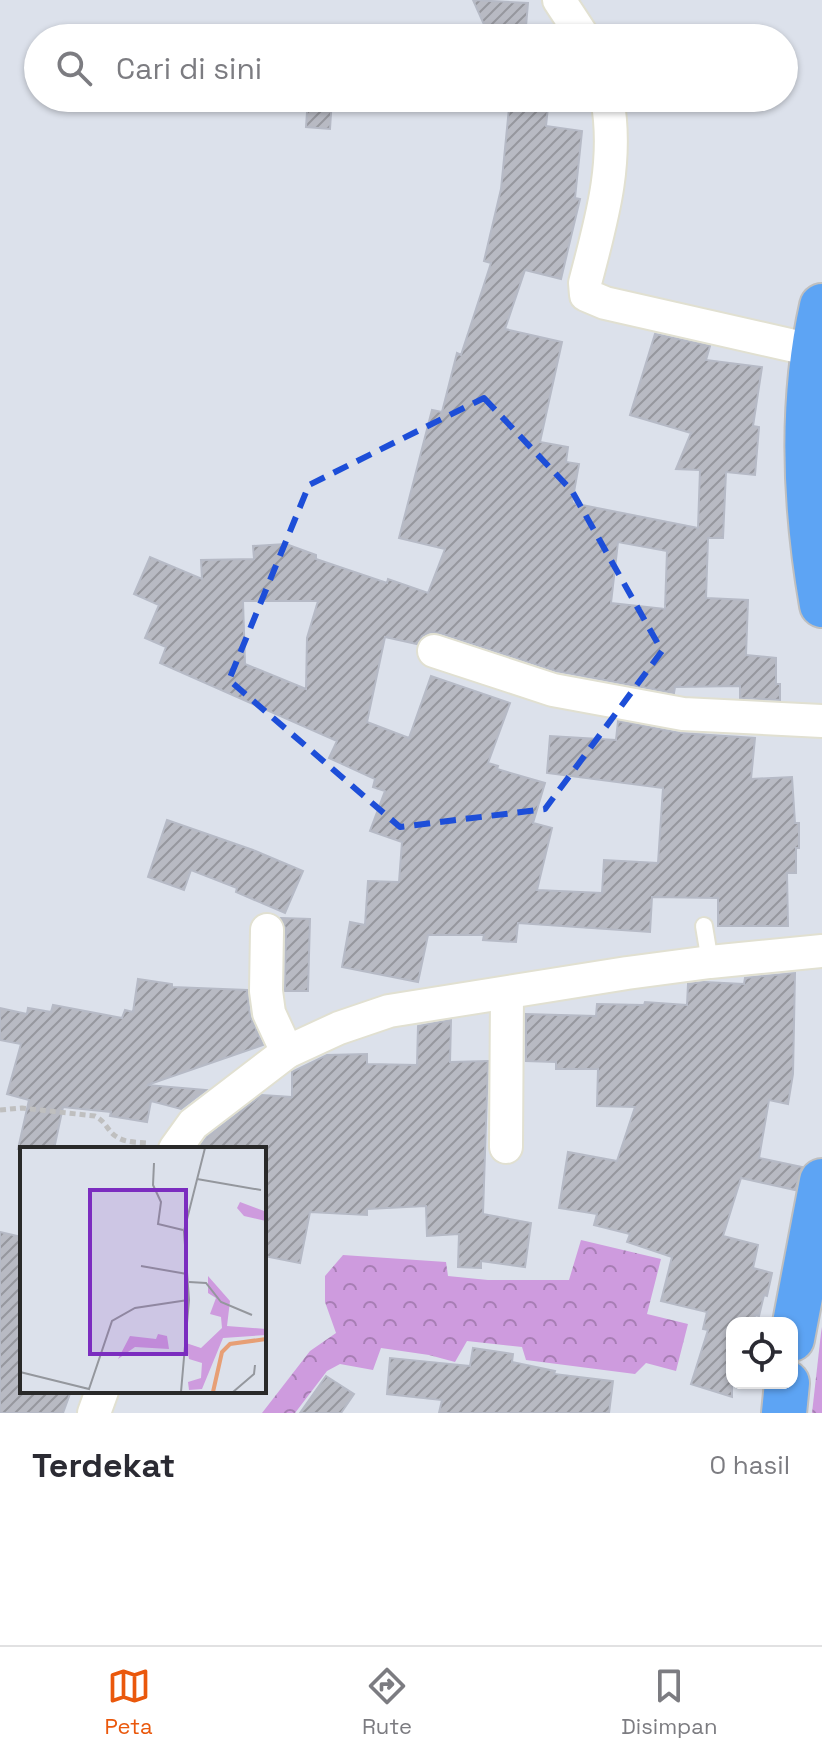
<!DOCTYPE html>
<html lang="id">
<head>
<meta charset="utf-8">
<style>
	body { margin:0; font-family:"Space Grotesk",sans-serif; background:#f2f2f3; color:#2b2b33 }
	.controls { position:absolute; right:24px; bottom:24px; display:grid; overflow:hidden; border-radius:16px; box-shadow:0 2px 6px #0004 }
	.controls button { width:72px; height:72px; display:grid; place-items:center; padding:0; border:0; border-bottom:2px solid #e1e1e2; background:#fff; color:#2b2b33; font:40px sans-serif }
	.list { margin:0; padding:0; list-style:none }
	h2 { display:flex; justify-content:space-between; align-items:center; height:104px; margin:0; padding:0 32px; font-size:34px }
	h2 small { font-size:26px; font-weight:400; color:#7c7c81 }
	.icon { flex:none; width:44px; height:44px; fill:none; stroke:currentColor; stroke-width:2; stroke-linecap:round; stroke-linejoin:round }
	.map { position:relative; flex:none; width:822px; height:1413px; overflow:hidden }
	.search { position:absolute; background:#fff; box-shadow:0 2px 6px #0004; left:24px; right:24px; top:24px; height:88px; display:flex; align-items:center; gap:20px; box-sizing:border-box; padding:0 28px; border-radius:44px; color:#7c7c81; font-size:30px }
	.sheet { height:232px; background:#fff }
	nav { display:flex; justify-content:space-around; align-items:center; box-sizing:border-box; height:112px; border-top:2px solid #e1e1e2; background:#fff; font-size:22px; color:#7c7c81 }
	nav a { display:grid; justify-items:center; gap:4px }
	nav .on { color:#ea580c }
	.map>svg:first-child { display:block }
</style>
</head>
<body>
<div class="map">
<svg width="822" height="1413" viewBox="0 0 822 1413">
	<defs>
		<pattern id="forest-crowns" width="20" height="18" patternUnits="userSpaceOnUse" patternTransform="scale(2)"><rect width="20" height="18" fill="#ce9bde"/><path d="M2 6a3 3 0 1 1 6 0M12 15a3 3 0 1 1 6 0" fill="none" stroke="#a77eb4"/></pattern>
		<pattern id="building-hatch" width="6" height="6" patternUnits="userSpaceOnUse" patternTransform="scale(2)"><rect width="6" height="6" fill="#b8bac3"/><path d="M-1 1l2-2M0 6l6-6M5 7l2-2" fill="none" stroke="#96979e"/></pattern>
	</defs>
	<rect width="100%" height="100%" fill="#dce1eb"/>
	<g fill="url(#forest-crowns)">
		<path d="M 581,1240 L 661,1259 L 647,1314 L 688,1324 L 676,1371 L 646,1363 L 635,1374 L 526,1360 L 522,1347 L 467,1341 L 455,1362 L 429,1355 L 381,1348 L 373,1370 L 340,1364 L 327,1371 L 295,1413 L 262,1413 L 310,1351 L 336,1333 L 325,1302 L 325,1276 L 343,1255 L 446,1262 L 448,1276 L 488,1280 L 569,1280 Z"/>
		<path d="M 822,1327 L 822,1413 L 812,1413 L 821,1333 Z"/>
	</g>
	<g fill="url(#building-hatch)" stroke="#b6bac6" stroke-width="2" fill-rule="evenodd">
		<path d="M 473,0 L 528,3 L 525,38 L 490,38 Z"/>
		<path d="M 308,98 L 332,98 L 330,129 L 306,127 Z"/>
		<path d="M 510,98 L 549,98 L 546,126 L 582,131 L 575,198 L 580,199 L 561,279 L 525,270 L 505,329 L 562,342 L 540,442 L 568,447 L 566,462 L 579,464 L 572,503 L 698,528 L 700,470 L 676,469 L 691,433 L 630,415 L 655,334 L 710,346 L 706,360 L 762,367 L 753,426 L 759,427 L 755,475 L 726,472 L 723,538 L 708,538 L 706,598 L 748,600 L 746,655 L 776,658 L 776,684 L 780,684 L 780,700 L 740,698 L 740,686 L 675,687 L 674,693 L 578,675 L 556,671 L 440,633 L 431,632 L 422,636 L 417,644 L 385,637 L 367,722 L 409,738 L 431,676 L 510,703 L 488,763 L 498,766 L 497,769 L 545,783 L 533,823 L 552,828 L 537,890 L 602,893 L 604,860 L 658,863 L 663,788 L 547,773 L 550,736 L 616,740 L 618,721 L 680,733 L 755,738 L 751,779 L 792,777 L 795,823 L 799,823 L 799,848 L 796,848 L 796,873 L 787,873 L 788,926 L 718,926 L 718,898 L 652,897 L 650,932 L 518,923 L 516,942 L 483,940 L 484,935 L 428,935 L 418,982 L 342,967 L 350,922 L 365,925 L 368,881 L 399,882 L 402,842 L 370,831 L 385,791 L 373,787 L 375,779 L 329,758 L 337,741 L 160,663 L 166,647 L 145,638 L 159,605 L 134,594 L 150,557 L 202,579 L 201,560 L 254,559 L 253,546 L 286,544 L 316,555 L 316,559 L 387,583 L 388,579 L 428,593 L 445,549 L 399,538 L 432,410 L 442,412 L 457,353 L 461,355 L 491,263 L 484,261 L 501,189 ZM 618,542 L 667,551 L 665,609 L 611,603 ZM 243,601 L 318,601 L 307,638 L 306,689 L 245,664 Z"/>
		<path d="M 167,820 L 253,850 L 303,871 L 285,913 L 236,892 L 237,888 L 191,870 L 184,890 L 148,877 Z"/>
		<path d="M 281,918 L 310,919 L 308,991 L 285,991 L 286,930 Z"/>
		<path d="M 795,973 L 793,1074 L 788,1104 L 769,1100 L 759,1158 L 802,1167 L 795,1190 L 741,1178 L 723,1236 L 758,1245 L 753,1268 L 772,1273 L 767,1296 L 764,1295 L 759,1316 L 755,1315 L 754,1323 L 732,1323 L 732,1397 L 691,1384 L 708,1330 L 703,1329 L 707,1312 L 661,1301 L 672,1257 L 627,1242 L 630,1234 L 594,1225 L 597,1214 L 559,1208 L 568,1152 L 617,1161 L 635,1107 L 597,1106 L 598,1069 L 556,1069 L 556,1062 L 526,1061 L 526,1014 L 596,1016 L 597,1004 L 644,1005 L 645,1002 L 687,1005 L 688,984 L 704,982 L 744,984 L 745,978 Z"/>
		<path d="M 138,979 L 172,984 L 172,987 L 247,990 L 250,1016 L 263,1045 L 147,1085 L 206,1090 L 181,1109 L 151,1101 L 147,1122 L 110,1116 L 111,1112 L 63,1107 L 54,1149 L 18,1149 L 29,1100 L 7,1094 L 21,1044 L 0,1040 L 0,1008 L 27,1014 L 28,1008 L 51,1012 L 53,1005 L 122,1018 L 125,1010 L 133,1012 Z"/>
		<path d="M 451,1020 L 450,1062 L 488,1061 L 483,1214 L 531,1223 L 525,1267 L 481,1261 L 481,1268 L 458,1267 L 459,1234 L 427,1236 L 426,1206 L 367,1209 L 367,1215 L 310,1212 L 300,1263 L 264,1256 L 264,1149 L 198,1149 L 207,1137 L 262,1095 L 292,1097 L 292,1072 L 327,1055 L 367,1054 L 367,1064 L 417,1065 L 418,1026 Z"/>
		<path d="M 0,1232 L 22,1237 L 22,1391 L 71,1391 L 63,1413 L 0,1413 Z"/>
		<path d="M 473,1348 L 513,1354 L 512,1362 L 555,1371 L 554,1374 L 613,1381 L 609,1413 L 439,1413 L 442,1400 L 387,1394 L 390,1358 L 470,1366 Z"/>
		<path d="M 326,1376 L 354,1394 L 341,1413 L 300,1413 Z"/>
	</g>
	<g fill="none" stroke-linecap="round" stroke-linejoin="round">
		<g stroke="#e1e0d1" stroke-width="20">
			<path id="lane" d="M 704,926 L 710,962"/>
		</g>
		<g stroke="#e1e0d1" stroke-width="36">
			<g id="street">
				<path d="M 559,0 L 584,38"/>
				<path d="M 607,98 C 619,162 601,222 585,283 L 586,295 L 605,303 L 812,350"/>
				<path d="M 434,651 L 553,690 L 683,714 L 822,721"/>
				<path d="M 267,930 L 266,991 L 269,1013 L 287,1052"/>
				<path d="M 506,1147 L 507,993"/>
				<path d="M 175,1149 L 193,1124 L 287,1052 L 339,1028 L 389,1011 L 627,973 L 710,962 L 822,951"/>
				<path d="M 94,1413 L 102,1391"/>
			</g>
		</g>
		<g stroke="#bfbfbf" stroke-width="48">
			<g id="highway">
				<path d="M 822,306 C 800,404 805,507 822,605"/>
				<path d="M 792,1339 L 822,1181"/>
				<path d="M 784,1413 L 787,1383"/>
			</g>
		</g>
		<path stroke="#bfbfbf" stroke-width="5" stroke-dasharray="6 4" stroke-linecap="butt" d="M 0,1110 L 22,1108 L 95,1116 C 105,1121 107,1129 114,1135 C 124,1143 136,1142 147,1143"/>
		<use href="#lane" stroke="#fff" stroke-width="16"/>
		<use href="#street" stroke="#fff" stroke-width="32"/>
		<use href="#highway" stroke="#5da4f4" stroke-width="44"/>
	</g>
	<path fill="none" stroke="#1d4ed8" stroke-width="6" stroke-dasharray="16 10" stroke-linejoin="round" d="M 484,398 L 572,491 L 662,651 L 545,809 L 400,827 L 229,680 L 309,485 Z"/>
	<g transform="translate(20 1147)">
		<rect width="246" height="246" fill="#dce1eb"/>
		<path d="M 220,55 L 244,64 L 246,74 L 224,69 L 217,61 ZM 188,129 L 210,154 L 207,179 L 246,182 L 246,188 L 203,191 L 182,242 L 169,243 L 168,235 L 181,231 L 182,216 L 169,212 L 166,196 L 181,201 L 202,181 L 201,170 L 190,167 L 196,151 L 188,146 ZM 138,187 L 147,189 L 149,202 L 115,200 L 98,212 L 110,189 L 136,192 Z" fill="#ce9bde"/>
		<path fill="none" stroke="#e79f75" stroke-width="4" d="M 193,245 L 202,205 L 210,197 L 246,192"/>
		<path fill="none" stroke="#94979d" stroke-width="2" d="M 134,16 L 133,38 L 141,55 L 138,77 L 163,83M 177,32 L 241,43M 121,119 L 167,127M 169,135 L 186,136 L 201,155 L 232,168M 0,225 L 69,242 L 92,174 L 115,161 L 168,153M 161,245 L 169,153 L 164,84 L 185,1M 213,245 L 234,227 L 235,218"/>
		<path fill="#7b2cbf" fill-opacity="0.15" stroke="#7b2cbf" stroke-width="4" d="M 70,43 L 166,43 L 166,207 L 70,207 Z"/>
		<rect width="246" height="246" fill="none" stroke="#292929" stroke-width="4"/>
	</g>
</svg>
<div class="controls">
<button><svg class="icon" aria-label="locate" viewBox="0 0 24 24"><circle cx="12" cy="12" r="6"/><path d="M12 2v4M12 18v4M2 12h4M18 12h4"/></svg></button>
</div>
<div class="search"><svg class="icon" aria-label="search" viewBox="0 0 24 24"><circle cx="10" cy="10" r="6"/><path d="M15 15l6 6"/></svg>Cari di sini</div>
</div>
<section class="sheet">
<h2>Terdekat<small>0 hasil</small></h2>
<ul class="list">
</ul>
</section>
<nav>
<a class="on"><svg class="icon" aria-label="map" viewBox="0 0 24 24"><path d="M3 6l6-2 6 2 6-2v14l-6 2-6-2-6 2zM9 4v14M15 6v14"/></svg>Peta</a>
<a><svg class="icon" aria-label="directions" viewBox="0 0 24 24"><path d="M12 3l9 9-9 9-9-9zM9 14v-3h6M13 9l2 2-2 2"/></svg>Rute</a>
<a><svg class="icon" aria-label="saved" viewBox="0 0 24 24"><path d="M7 4h10v16l-5-4-5 4z"/></svg>Disimpan</a>
</nav>
</body>
</html>
